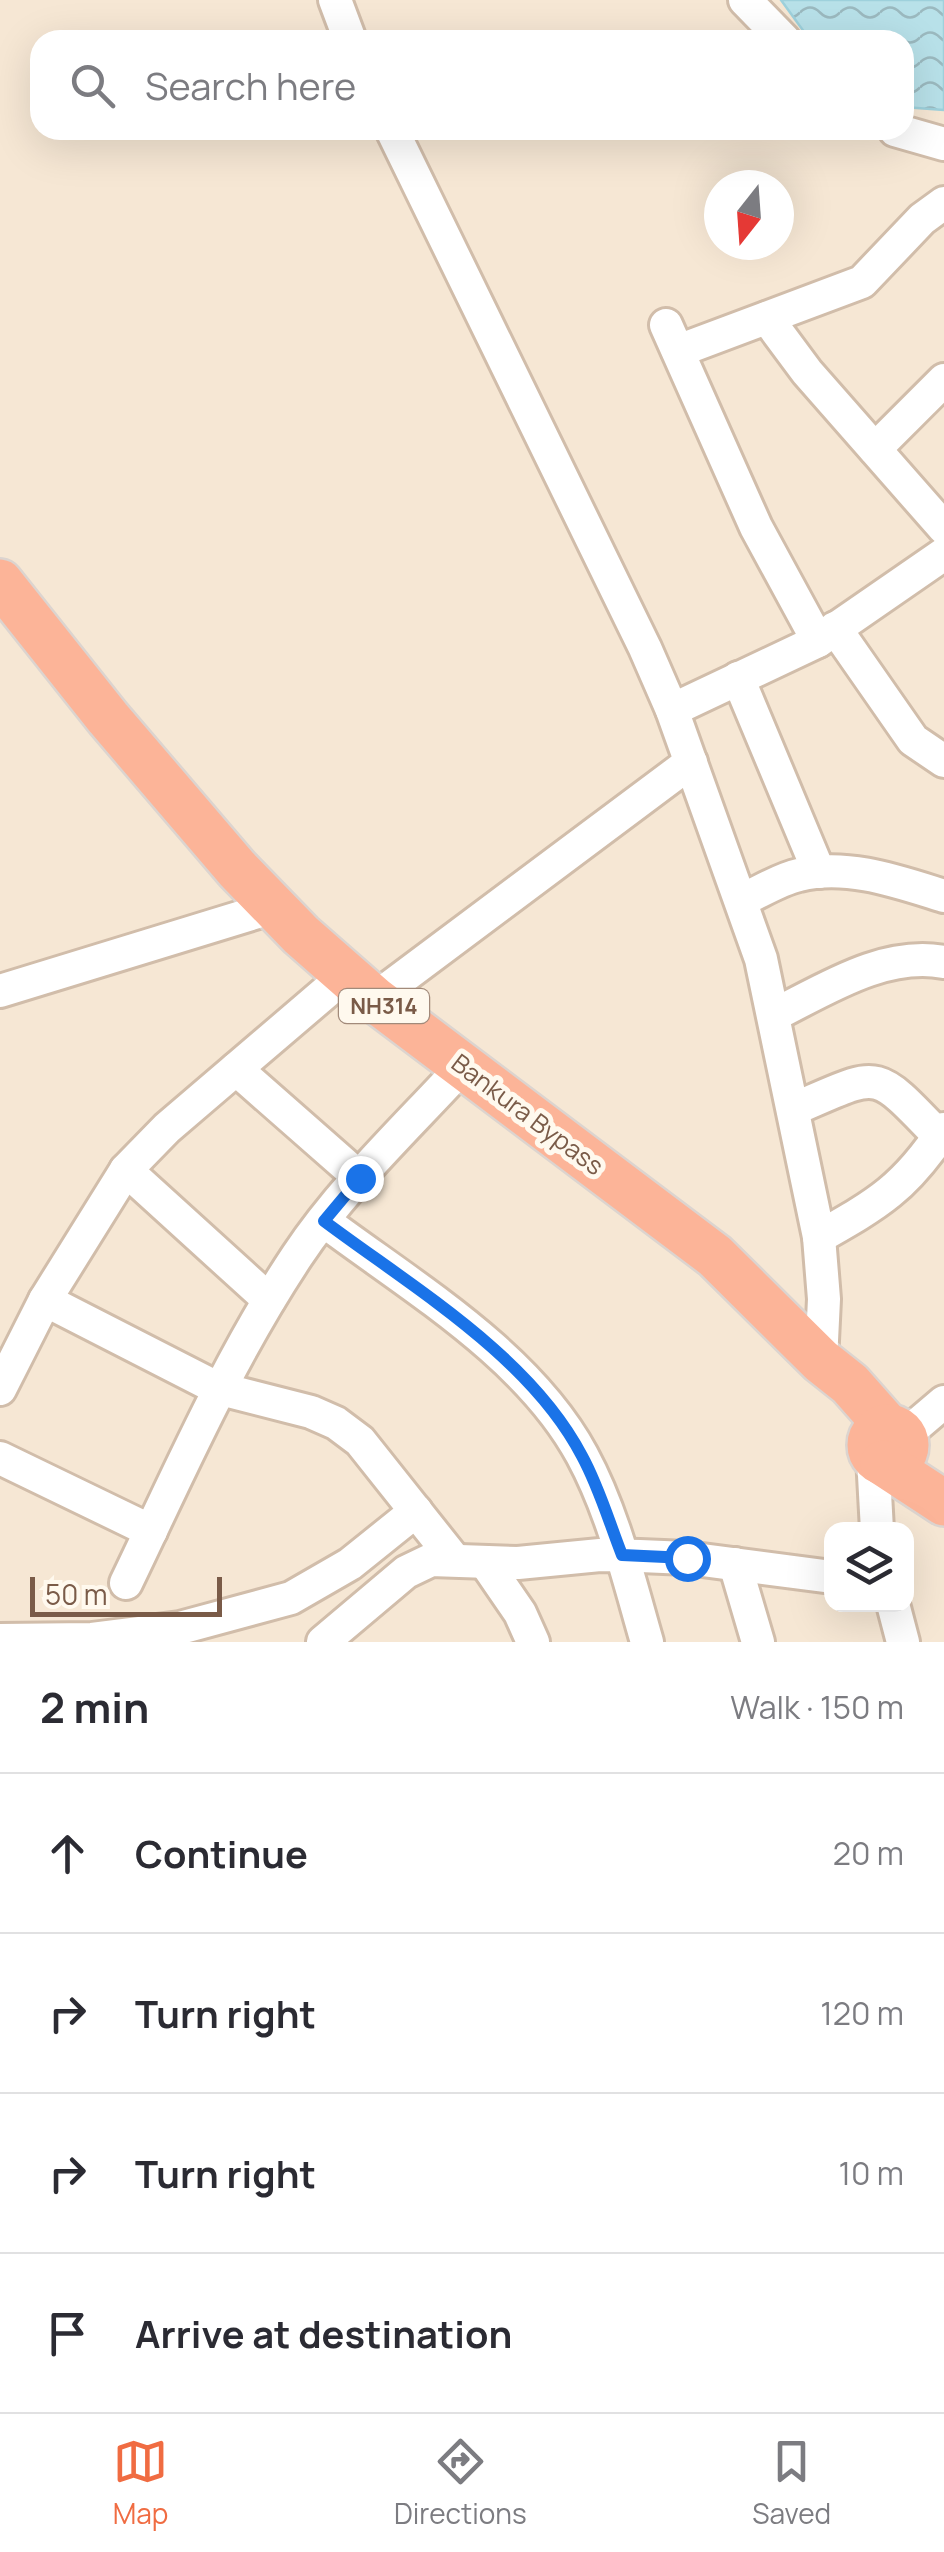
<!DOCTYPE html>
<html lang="en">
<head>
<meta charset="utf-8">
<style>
	body { margin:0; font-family:Manrope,sans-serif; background:#f7f7f7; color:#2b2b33 }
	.controls { position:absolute; right:30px; bottom:30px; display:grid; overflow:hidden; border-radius:20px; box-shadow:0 10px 40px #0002 }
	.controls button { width:90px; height:90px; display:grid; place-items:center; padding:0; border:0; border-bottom:2px solid #e1e1e2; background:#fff; color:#2b2b33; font:50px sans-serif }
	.compass { position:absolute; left:704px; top:170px; width:90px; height:90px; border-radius:50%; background:#fff; box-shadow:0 10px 40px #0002; rotate:197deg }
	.scale { position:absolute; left:30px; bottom:25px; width:192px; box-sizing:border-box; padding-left:10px; border:5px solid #7a5b48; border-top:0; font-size:28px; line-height:35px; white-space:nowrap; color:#7a5b48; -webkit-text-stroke:8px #fff9ee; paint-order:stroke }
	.stop { position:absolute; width:30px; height:30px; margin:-22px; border:8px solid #1a73e8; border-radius:50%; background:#fff }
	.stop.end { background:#1a73e8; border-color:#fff; box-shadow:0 2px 10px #0008 }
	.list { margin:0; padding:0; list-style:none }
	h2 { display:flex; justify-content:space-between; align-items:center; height:130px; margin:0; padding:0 40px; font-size:42px }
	h2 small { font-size:32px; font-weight:400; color:#7c7c81 }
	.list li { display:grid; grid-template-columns:65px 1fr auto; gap:30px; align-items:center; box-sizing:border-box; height:160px; padding:0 40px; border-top:2px solid #e1e1e2 }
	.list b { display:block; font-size:38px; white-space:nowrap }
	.list em { font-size:32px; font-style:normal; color:#7c7c81 }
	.icon { flex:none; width:55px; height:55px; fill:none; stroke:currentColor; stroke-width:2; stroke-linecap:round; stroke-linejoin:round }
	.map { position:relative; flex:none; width:944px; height:1642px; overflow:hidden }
	.search { position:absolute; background:#fff; box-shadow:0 10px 40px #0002; left:30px; right:30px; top:30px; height:110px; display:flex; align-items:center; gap:25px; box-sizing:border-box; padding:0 35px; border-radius:30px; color:#7c7c81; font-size:38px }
	.sheet { height:770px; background:#fff }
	nav { display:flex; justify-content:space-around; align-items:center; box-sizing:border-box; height:140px; border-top:2px solid #e1e1e2; background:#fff; font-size:28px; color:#7c7c81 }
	nav a { display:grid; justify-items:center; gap:5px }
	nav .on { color:#f06c42 }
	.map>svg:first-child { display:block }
</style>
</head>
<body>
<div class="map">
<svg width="944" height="1642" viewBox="0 0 944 1642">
	<defs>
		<pattern id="water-waves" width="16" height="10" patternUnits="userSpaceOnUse" patternTransform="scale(2.5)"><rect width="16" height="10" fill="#b8e1e9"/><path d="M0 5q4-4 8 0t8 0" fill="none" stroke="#9bb9bf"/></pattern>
	</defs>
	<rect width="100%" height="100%" fill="#fef5e6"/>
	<path fill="#f6e7d4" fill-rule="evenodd" d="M 0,0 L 944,0 L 944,1642 L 0,1642 ZM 40,40 L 904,40 L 904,130 L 40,130 ZM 719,185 L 779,185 L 779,245 L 719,245 ZM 832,1530 L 906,1530 L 906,1604 L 832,1604 Z"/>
	<path fill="url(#water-waves)" stroke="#9ed1dc" stroke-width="2.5" d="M 781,0 L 944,0 L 944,110 L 904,107 L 904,40 L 810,40 Z"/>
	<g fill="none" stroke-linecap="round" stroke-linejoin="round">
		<g stroke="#d1bdaa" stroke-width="38">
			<g id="minor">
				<path d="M 335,0 L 350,40"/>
				<path d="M 745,0 L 784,40"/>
				<path d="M 392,130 L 645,648 L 672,710 L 761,959 L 819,1237 L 824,1299 L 821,1361"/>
				<path d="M 895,130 L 944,144"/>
				<path d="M 767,318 L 807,372 L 944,528"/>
				<path d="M 666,325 L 756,527 L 818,641"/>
				<path d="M 678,351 L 862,282 L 922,219 L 944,203"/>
				<path d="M 875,449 L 944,380"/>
				<path d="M 835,628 L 913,740 L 944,761"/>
				<path d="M 738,678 L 819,872"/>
				<path d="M 672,710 L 818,641 L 944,554"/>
				<path d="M 742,900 C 760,892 780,879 799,875 C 847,863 899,882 944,896"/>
				<path d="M 0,991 L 274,907"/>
				<path d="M 374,999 L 691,762"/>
				<path d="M 774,1015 C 826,989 884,951 944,962"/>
				<path d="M 236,1069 L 360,1178"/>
				<path d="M 794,1109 C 881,1072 872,1066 939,1136"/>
				<path d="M 126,1170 L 269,1300"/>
				<path d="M 324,1221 C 412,1287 528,1355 582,1455 C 613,1512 629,1580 647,1642"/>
				<path d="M 819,1237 C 879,1203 905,1188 944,1129"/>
				<path d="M 45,1300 L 217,1388 L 311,1412 L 336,1423 L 360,1441 L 453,1558"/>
				<path d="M 0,1389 L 45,1300 L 126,1170 L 167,1128 L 347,974"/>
				<path d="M 904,1436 L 944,1402"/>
				<path d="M 873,1457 L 877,1530"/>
				<path d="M 0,1458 L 151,1531"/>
				<path d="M 485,1562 L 520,1613 L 533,1642"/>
				<path d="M 735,1564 L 758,1642"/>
				<path d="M 126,1583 C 180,1471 228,1360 297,1256 C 343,1187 407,1127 463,1066"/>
				<path d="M 893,1604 L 903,1642"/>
				<path d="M 0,1640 L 92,1639 L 180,1628 L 291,1598 L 350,1564 L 416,1511"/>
				<path d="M 323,1642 L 406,1572 L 431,1560 L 518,1563 L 600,1555 L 640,1556 L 687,1558 L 832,1577"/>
			</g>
		</g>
		<g stroke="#dcd4cf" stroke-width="50">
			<g id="highway">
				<path d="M 0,582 L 108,718 L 237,869 L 301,935 L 374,999 L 715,1256 L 821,1361 L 850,1384 L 888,1427"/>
				<circle cx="888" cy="1445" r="18"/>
				<path d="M 883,1463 L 944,1503"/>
			</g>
		</g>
		<use href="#minor" stroke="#fff" stroke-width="32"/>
		<use href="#highway" stroke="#fcb498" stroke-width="45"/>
	</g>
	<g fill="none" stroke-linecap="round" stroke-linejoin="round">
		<path stroke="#1a73e8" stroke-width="12" d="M 360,1178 L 324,1221 C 412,1287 530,1356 582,1456 C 599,1487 609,1522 622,1555 L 687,1558"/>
	</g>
	<g text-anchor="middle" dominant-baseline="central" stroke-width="10" stroke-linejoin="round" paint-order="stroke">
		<rect fill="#fff9ee" stroke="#a28a7a" stroke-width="2.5" x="339" y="989" width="90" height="34" rx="8"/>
		<g font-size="22" font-weight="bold" fill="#7a5b48">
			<text x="384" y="1006">NH314</text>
		</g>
		<g font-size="25" fill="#7a5b48" stroke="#fff9ee">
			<text transform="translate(528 1114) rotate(37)">Bankura Bypass</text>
		</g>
	</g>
</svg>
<div class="controls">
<button><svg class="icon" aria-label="layers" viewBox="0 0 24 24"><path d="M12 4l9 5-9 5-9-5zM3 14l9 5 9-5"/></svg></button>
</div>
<svg class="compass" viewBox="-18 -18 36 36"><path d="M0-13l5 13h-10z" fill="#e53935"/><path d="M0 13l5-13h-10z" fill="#7c7c81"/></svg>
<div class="scale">50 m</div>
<div class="stop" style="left:687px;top:1558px"></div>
<div class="stop end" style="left:360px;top:1178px"></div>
<div class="search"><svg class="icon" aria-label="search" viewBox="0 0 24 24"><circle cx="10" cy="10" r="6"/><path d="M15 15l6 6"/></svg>Search here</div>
</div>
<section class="sheet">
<h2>2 min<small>Walk · 150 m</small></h2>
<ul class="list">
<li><svg class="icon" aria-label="ahead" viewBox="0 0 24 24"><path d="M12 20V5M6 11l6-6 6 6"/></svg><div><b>Continue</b></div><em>20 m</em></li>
<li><svg class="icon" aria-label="right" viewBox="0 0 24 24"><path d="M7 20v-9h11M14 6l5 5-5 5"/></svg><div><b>Turn right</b></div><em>120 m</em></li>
<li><svg class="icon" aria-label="right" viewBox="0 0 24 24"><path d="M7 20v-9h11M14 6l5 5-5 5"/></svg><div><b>Turn right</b></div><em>10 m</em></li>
<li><svg class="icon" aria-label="arrive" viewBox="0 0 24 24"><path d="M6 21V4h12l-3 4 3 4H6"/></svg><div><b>Arrive at destination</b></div></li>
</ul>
</section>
<nav>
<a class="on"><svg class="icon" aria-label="map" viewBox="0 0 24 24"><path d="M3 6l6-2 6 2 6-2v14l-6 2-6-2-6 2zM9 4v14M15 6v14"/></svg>Map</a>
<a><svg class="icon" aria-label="directions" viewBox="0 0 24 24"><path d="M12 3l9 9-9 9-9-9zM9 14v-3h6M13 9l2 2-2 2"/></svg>Directions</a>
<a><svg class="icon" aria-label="saved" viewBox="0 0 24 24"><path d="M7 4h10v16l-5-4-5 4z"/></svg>Saved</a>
</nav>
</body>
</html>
